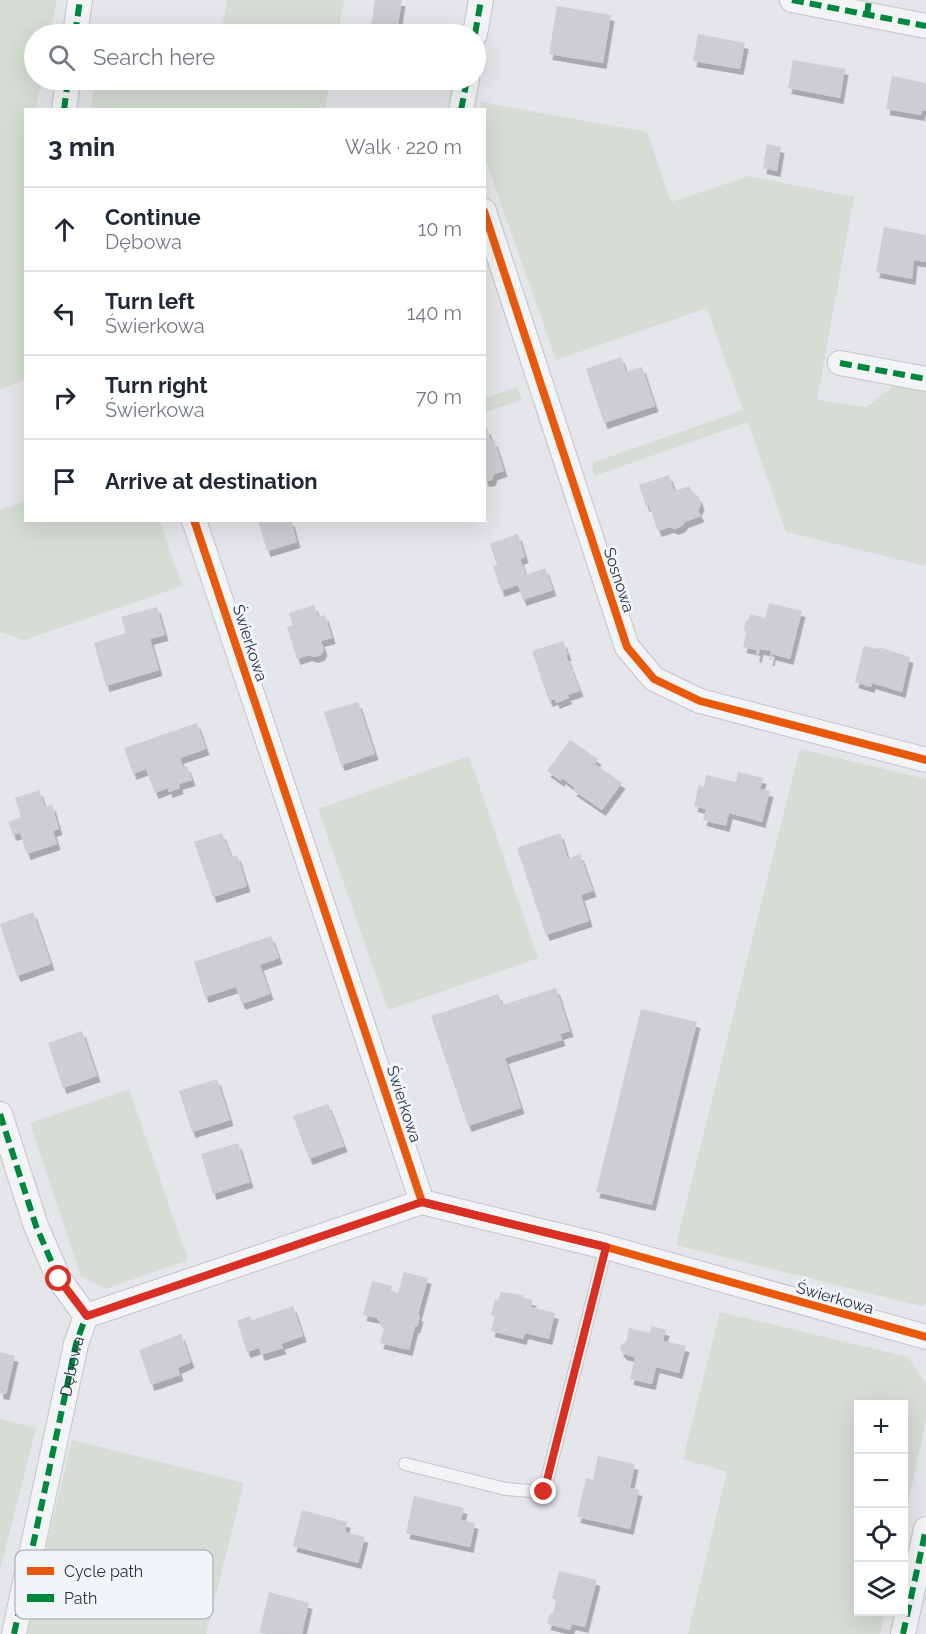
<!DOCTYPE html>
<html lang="en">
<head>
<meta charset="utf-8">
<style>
	body { margin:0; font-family:Raleway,sans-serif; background:#f6f6f7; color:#1f2937 }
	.controls { position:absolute; right:18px; bottom:18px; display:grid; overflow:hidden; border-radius:0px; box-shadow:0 6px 24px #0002 }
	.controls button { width:54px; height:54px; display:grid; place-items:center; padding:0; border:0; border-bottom:2px solid #e0e1e3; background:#fff; color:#1f2937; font:30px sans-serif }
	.stop { position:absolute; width:18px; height:18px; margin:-14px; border:4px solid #d93025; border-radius:50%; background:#fff }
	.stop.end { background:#d93025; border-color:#fff; box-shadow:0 2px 6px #0008 }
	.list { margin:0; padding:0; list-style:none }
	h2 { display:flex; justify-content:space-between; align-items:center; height:78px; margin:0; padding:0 24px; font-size:26px }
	h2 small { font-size:20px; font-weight:400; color:#747a83 }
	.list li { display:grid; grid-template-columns:39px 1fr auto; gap:18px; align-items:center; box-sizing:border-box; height:84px; padding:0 24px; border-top:2px solid #e0e1e3 }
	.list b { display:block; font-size:22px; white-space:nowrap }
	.list p { margin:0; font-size:20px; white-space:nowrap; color:#747a83 }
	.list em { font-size:20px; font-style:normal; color:#747a83 }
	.icon { flex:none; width:33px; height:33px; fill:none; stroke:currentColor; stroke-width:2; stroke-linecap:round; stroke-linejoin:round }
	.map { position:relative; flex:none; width:926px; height:1634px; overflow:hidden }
	.search { position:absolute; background:#fff; box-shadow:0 6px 24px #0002; left:24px; top:24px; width:462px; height:66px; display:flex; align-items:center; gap:15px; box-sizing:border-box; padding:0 21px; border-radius:33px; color:#747a83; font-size:22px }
	.panel { position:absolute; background:#fff; box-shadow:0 6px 24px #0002; left:24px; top:108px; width:462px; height:414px; border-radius:0px }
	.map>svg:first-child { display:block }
</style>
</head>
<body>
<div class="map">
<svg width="926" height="1634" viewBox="0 0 926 1634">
	<defs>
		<filter id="shadow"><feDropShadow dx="3.5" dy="6" stdDeviation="0" flood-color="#0004"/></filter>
	</defs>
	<rect width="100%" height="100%" fill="#e4e6e9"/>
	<g fill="#d5ddd4">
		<path d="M 0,0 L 57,0 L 50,34 L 34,34 L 34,80 L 42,80 L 36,109 L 26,110 L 25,380 L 0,389 Z"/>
		<path d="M 227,0 L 344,0 L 338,34 L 221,34 Z"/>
		<path d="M 96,80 L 160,80 L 211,89 L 213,80 L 330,80 L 325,109 L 90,109 Z"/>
		<path d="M 481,102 L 647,132 L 671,202 L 749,176 L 854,197 L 817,400 L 867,407 L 894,385 L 926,392 L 926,566 L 786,532 L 748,422 L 594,476 L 592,463 L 743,410 L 707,308 L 556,360 L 485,158 L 484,110 L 480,110 Z"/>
		<path d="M 517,387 L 522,400 L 485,412 L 485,398 Z"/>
		<path d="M 25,501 L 26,520 L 160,521 L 182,586 L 24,640 L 0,632 L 0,510 Z"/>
		<path d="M 800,749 L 926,779 L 926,1303 L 921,1306 L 676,1245 Z"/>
		<path d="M 469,756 L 538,958 L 388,1010 L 318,809 Z"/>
		<path d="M 129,1089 L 188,1260 L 105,1289 L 81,1276 L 30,1123 Z"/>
		<path d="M 720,1312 L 908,1357 L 926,1384 L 926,1419 L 904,1524 L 904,1404 L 858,1404 L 858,1612 L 885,1612 L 880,1634 L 688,1634 L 727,1472 L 683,1459 Z"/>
		<path d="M 0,1419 L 36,1428 L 0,1570 Z"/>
		<path d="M 72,1440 L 244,1483 L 206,1634 L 27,1634 L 26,1632 Z"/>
	</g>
	<g fill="#ccced1" filter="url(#shadow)">
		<path d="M 375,0 L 402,0 L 397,31 L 410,34 L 363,34 L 365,25 L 371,26 Z"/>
		<path d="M 557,6 L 611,15 L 603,63 L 549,54 Z"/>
		<path d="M 698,34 L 745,43 L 740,69 L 693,61 Z"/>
		<path d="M 793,60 L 845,69 L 840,98 L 788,88 Z"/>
		<path d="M 892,76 L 926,83 L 926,111 L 922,110 L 921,115 L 886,109 Z"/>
		<path d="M 767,144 L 781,147 L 777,171 L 763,168 Z"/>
		<path d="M 884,227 L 926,235 L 926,262 L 914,260 L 912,279 L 876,272 Z"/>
		<path d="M 621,357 L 626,372 L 642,367 L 655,406 L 604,423 L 586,369 Z"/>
		<path d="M 487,428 L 491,441 L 494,440 L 504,471 L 494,474 L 492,480 L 487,481 L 484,479 L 484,429 Z"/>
		<path d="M 669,475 L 674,491 L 690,486 L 692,492 L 698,496 L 701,504 L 698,511 L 701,516 L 685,522 L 682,526 L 675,529 L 670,527 L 658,531 L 649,505 L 646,506 L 639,485 Z"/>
		<path d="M 258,520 L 291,520 L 297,542 L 267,551 Z"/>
		<path d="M 518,534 L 525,557 L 520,559 L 526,575 L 545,568 L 553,590 L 523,600 L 518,585 L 501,591 L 493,566 L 497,565 L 490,544 Z"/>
		<path d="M 769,603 L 802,611 L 790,659 L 772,654 L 771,660 L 769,660 L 771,651 L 760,649 L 758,657 L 756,656 L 757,650 L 743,647 L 746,633 L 744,629 L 745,622 L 749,619 L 750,614 L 765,618 Z"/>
		<path d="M 314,605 L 318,617 L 325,615 L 332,638 L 321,641 L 324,650 L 321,655 L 314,657 L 309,655 L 297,659 L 287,627 L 293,625 L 289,613 Z"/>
		<path d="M 157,607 L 165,635 L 150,639 L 159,670 L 106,686 L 94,643 L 126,633 L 121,617 Z"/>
		<path d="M 563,641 L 568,655 L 566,655 L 580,691 L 567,695 L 569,698 L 556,703 L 555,699 L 549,701 L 532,651 Z"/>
		<path d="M 864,646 L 879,649 L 879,647 L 910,657 L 902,692 L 872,683 L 871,687 L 855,682 Z"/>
		<path d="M 358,702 L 375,754 L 341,765 L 324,712 Z"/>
		<path d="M 197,723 L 206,749 L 180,758 L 183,767 L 187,766 L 192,780 L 179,784 L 180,788 L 169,792 L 168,788 L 155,793 L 146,769 L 133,774 L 124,748 Z"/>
		<path d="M 570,740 L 598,759 L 595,764 L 622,783 L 602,810 L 573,790 L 575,788 L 562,778 L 561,781 L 547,771 Z"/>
		<path d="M 738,772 L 763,778 L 760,789 L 770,791 L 762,822 L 729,813 L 726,826 L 703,820 L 706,809 L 694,806 L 699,785 L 704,787 L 706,775 L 736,782 Z"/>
		<path d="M 39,790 L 45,807 L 52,805 L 59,829 L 53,831 L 57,844 L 27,854 L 20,833 L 13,835 L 8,822 L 21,817 L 15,798 Z"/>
		<path d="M 222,833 L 231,857 L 237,855 L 247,886 L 213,897 L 194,842 Z"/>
		<path d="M 560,833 L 568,859 L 580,854 L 593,891 L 581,895 L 589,921 L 546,935 L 517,848 Z"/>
		<path d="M 33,912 L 51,964 L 17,976 L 0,924 Z"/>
		<path d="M 271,936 L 279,958 L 260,965 L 270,994 L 242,1004 L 236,987 L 205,997 L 194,962 Z"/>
		<path d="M 556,988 L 570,1031 L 560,1034 L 562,1040 L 505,1058 L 521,1108 L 468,1126 L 431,1016 L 498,994 L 502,1005 Z"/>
		<path d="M 641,1009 L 697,1022 L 652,1205 L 596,1192 Z"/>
		<path d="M 82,1031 L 97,1076 L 63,1088 L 48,1043 Z"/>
		<path d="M 217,1079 L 230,1120 L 192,1132 L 179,1091 Z"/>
		<path d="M 328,1104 L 344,1146 L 309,1159 L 293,1116 Z"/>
		<path d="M 238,1143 L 250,1182 L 213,1194 L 201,1154 Z"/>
		<path d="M 404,1272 L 428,1278 L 418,1315 L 420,1316 L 417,1327 L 415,1327 L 409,1350 L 380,1343 L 384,1329 L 377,1318 L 363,1315 L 372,1281 L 392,1286 L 391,1291 L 398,1293 Z"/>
		<path d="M 501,1292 L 523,1295 L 522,1297 L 533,1300 L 531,1307 L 555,1313 L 549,1339 L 525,1333 L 523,1339 L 491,1331 L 495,1316 L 491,1315 L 495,1300 L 498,1301 Z"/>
		<path d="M 293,1306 L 303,1336 L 281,1344 L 283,1348 L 261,1355 L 259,1348 L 247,1352 L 237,1321 L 250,1316 L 252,1320 Z"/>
		<path d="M 652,1326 L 666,1330 L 663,1341 L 686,1346 L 679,1373 L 656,1367 L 652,1384 L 630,1379 L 635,1357 L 623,1354 L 620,1350 L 621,1345 L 626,1342 L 629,1328 L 650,1333 Z"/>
		<path d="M 181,1334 L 191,1362 L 178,1368 L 180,1375 L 151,1385 L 139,1350 Z"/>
		<path d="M 0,1352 L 15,1356 L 6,1394 L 0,1393 Z"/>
		<path d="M 598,1456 L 635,1464 L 630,1488 L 639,1490 L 630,1529 L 577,1517 L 586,1478 L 593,1480 Z"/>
		<path d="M 414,1496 L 464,1508 L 461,1520 L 475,1523 L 470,1547 L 406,1533 Z"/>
		<path d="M 302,1510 L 347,1522 L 345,1532 L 365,1537 L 358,1563 L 293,1546 Z"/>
		<path d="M 559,1571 L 597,1580 L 585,1627 L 572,1624 L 570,1630 L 547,1624 L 550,1614 L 553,1614 L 556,1600 L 552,1598 Z"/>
		<path d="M 269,1592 L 309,1603 L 302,1634 L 259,1633 Z"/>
	</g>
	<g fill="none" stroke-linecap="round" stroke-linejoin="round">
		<g stroke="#c2c4c7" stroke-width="14">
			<path id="service" d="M 405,1464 L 506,1489 L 544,1492 L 606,1247"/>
		</g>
		<g stroke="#c2c4c7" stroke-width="26">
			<g id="minor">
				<path d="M 792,0 L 926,26"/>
				<path d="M 75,34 L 80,0"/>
				<path d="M 475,34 L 481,0"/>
				<path d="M 64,110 L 68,80"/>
				<path d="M 461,110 L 467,80"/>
				<path d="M 484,211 L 627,647 L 654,679 L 700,701 L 926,760"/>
				<path d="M 840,363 L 926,379"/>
				<path d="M 194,520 L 422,1202 L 606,1247 L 926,1337"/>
				<path d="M 0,1114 L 36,1226 L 59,1279 L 86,1316"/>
				<path d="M 86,1316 L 422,1202"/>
				<path d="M 14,1634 L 76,1344 L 86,1316"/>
				<path d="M 903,1634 L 926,1529"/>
			</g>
		</g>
		<use href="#service" stroke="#f3f4f6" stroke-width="12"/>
		<use href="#minor" stroke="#f3f4f6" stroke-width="24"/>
		<g stroke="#00873e" stroke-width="6" stroke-dasharray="12 6" stroke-linecap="butt">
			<path d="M 792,0 L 926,26"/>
			<path d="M 867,15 L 869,0"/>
			<path d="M 75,34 L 80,0"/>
			<path d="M 475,34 L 481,0"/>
			<path d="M 64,110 L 68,80"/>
			<path d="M 461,110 L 467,80"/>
			<path d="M 840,363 L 926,379"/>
			<path d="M 0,1114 L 36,1226 L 59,1279 L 86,1316"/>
			<path d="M 86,1316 L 422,1202"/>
			<path id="s1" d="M 14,1634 L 76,1344 L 86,1316"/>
			<path d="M 903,1634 L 926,1529"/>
		</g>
		<g stroke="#f2f5f8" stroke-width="11">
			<g id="cycleway">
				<path d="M 484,211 L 627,647 L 654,679 L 700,701 L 926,760"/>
				<path d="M 194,520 L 422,1202 L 606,1247 L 926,1337"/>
			</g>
		</g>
		<use href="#cycleway" stroke="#e8590c" stroke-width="8"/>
	</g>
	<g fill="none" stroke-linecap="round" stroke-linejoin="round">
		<path stroke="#d93025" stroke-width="8" d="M 59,1279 L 87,1316 L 422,1202 L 606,1247 L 544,1492"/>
	</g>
	<g text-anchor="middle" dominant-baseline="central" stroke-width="6" stroke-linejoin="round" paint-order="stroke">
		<g font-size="16" fill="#293443" stroke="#f2f5f8">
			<text transform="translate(619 580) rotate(72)">Sosnowa</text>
			<text transform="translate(250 643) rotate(72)">Świerkowa</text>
			<text transform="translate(404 1104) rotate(72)">Świerkowa</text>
			<text transform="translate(835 1298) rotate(16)">Świerkowa</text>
			<text stroke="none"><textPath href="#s1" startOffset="274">Dębowa</textPath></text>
		</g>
	</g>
	<rect x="15" y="1550" width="198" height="69" rx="9" fill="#f2f5f8" stroke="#b6bbc2" stroke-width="1.5"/>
	<rect x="27" y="1567" width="27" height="8" fill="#e8590c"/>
	<rect x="27" y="1594" width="27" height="8" fill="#00873e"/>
	<g font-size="16" fill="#293443">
		<text x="64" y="1577">Cycle path</text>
		<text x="64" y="1604">Path</text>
	</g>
</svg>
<div class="controls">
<button>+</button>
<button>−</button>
<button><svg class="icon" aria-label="locate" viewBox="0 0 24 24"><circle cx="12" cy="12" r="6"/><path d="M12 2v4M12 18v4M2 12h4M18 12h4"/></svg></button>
<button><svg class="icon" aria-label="layers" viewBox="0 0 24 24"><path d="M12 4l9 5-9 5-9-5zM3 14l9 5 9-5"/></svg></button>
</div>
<div class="stop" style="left:59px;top:1279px"></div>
<div class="stop end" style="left:544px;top:1492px"></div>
<div class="search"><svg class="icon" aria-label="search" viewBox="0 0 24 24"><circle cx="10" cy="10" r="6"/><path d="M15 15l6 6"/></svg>Search here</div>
<section class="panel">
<h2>3 min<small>Walk · 220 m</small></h2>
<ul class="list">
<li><svg class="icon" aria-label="ahead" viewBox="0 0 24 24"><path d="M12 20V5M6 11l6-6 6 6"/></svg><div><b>Continue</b><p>Dębowa</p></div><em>10 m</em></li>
<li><svg class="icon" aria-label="left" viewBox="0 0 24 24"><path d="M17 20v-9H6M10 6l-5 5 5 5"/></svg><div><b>Turn left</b><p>Świerkowa</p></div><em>140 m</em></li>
<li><svg class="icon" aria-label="right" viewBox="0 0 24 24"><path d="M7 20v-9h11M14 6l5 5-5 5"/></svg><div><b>Turn right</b><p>Świerkowa</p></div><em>70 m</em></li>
<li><svg class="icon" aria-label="arrive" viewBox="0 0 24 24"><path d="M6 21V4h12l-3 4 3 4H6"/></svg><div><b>Arrive at destination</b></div></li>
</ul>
</section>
</div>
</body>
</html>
